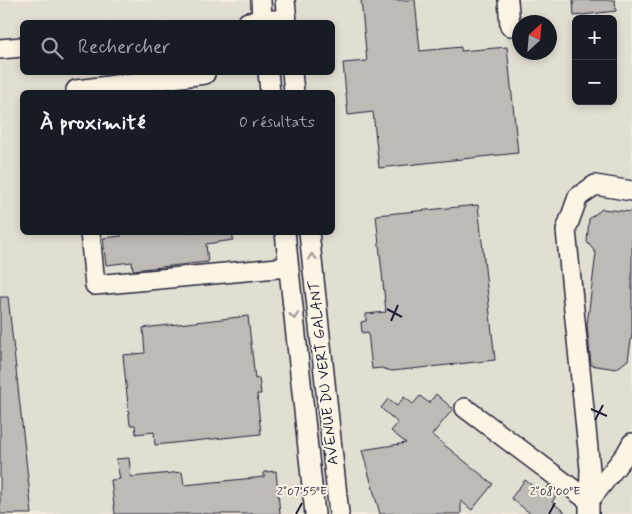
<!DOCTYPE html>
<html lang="fr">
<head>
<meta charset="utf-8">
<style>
	body { margin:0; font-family:Mynerve,sans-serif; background:#242831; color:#f1f3f6 }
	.controls { position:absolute; right:15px; top:15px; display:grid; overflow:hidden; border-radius:8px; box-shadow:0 2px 8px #0003 }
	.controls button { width:45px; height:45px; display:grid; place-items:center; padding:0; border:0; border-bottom:1px solid #363941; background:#171b24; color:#f1f3f6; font:25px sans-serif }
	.compass { position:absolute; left:512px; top:15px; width:45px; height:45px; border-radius:50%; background:#171b24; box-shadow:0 2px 8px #0003; rotate:26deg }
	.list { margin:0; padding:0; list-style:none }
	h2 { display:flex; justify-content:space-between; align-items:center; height:65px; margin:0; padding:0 20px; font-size:21px }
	h2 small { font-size:16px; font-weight:400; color:#9ea1a6 }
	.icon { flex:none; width:28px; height:28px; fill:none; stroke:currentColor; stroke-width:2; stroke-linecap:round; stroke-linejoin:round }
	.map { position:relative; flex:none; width:632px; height:514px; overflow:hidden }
	.search { position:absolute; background:#171b24; box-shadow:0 2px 8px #0003; left:20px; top:20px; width:315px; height:55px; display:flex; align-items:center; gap:12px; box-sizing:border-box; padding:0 18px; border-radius:8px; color:#9ea1a6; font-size:19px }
	.panel { position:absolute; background:#171b24; box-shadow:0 2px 8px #0003; left:20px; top:90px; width:315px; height:145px; border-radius:8px }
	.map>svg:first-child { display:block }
</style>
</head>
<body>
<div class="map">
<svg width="632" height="514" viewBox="0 0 632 514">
	<rect width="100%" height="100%" fill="#f3edde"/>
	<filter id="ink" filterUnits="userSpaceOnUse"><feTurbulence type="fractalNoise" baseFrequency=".02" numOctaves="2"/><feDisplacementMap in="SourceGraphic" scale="10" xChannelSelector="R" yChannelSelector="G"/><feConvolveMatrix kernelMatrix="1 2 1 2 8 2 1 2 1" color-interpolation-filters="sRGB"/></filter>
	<g filter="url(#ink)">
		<path fill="#e3ded2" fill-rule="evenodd" d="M 0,0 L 632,0 L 632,514 L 0,514 ZM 576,19 L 613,19 L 613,101 L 576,101 ZM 22,22 L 332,22 L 332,72 L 22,72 ZM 520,22 L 550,22 L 550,52 L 520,52 ZM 22,92 L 332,92 L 332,232 L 22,232 Z"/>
		<g fill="#bfbab6" stroke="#22223b">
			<path d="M 361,0 L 415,0 L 420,51 L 461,47 L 461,51 L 507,47 L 518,153 L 379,168 L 373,112 L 348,115 L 343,63 L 367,61 Z"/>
			<path d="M 573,0 L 615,0 L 616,11 L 574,16 Z"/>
			<path d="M 478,205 L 495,360 L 392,371 L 381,368 L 372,369 L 368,332 L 362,333 L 361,322 L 366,321 L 366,314 L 386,312 L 376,215 Z"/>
			<path d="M 602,209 L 632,212 L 632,334 L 628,360 L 616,369 L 591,365 L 587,325 L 596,253 L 587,242 L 589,219 Z"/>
			<path d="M 121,232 L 233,232 L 233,240 L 206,244 L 208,262 L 133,270 L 132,262 L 106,265 L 103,238 L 121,236 Z"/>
			<path d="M 0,297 L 8,297 L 32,514 L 0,514 Z"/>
			<path d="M 248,316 L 255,379 L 259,378 L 261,394 L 257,394 L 261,434 L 155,445 L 154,432 L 136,434 L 135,425 L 130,425 L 123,355 L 145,353 L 143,328 Z"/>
			<path d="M 436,394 L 453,409 L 432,435 L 493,484 L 472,510 L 461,501 L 461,514 L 380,514 L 362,450 L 406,443 L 391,431 L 398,423 L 381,408 L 388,399 L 397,406 L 404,397 L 413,404 L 420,396 L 429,403 Z"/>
			<path d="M 129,458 L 131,477 L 182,472 L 184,485 L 264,477 L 264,472 L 276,471 L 280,514 L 115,514 L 111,480 L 120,479 L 116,459 Z"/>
			<path d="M 525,480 L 543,494 L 549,485 L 558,493 L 552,502 L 567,514 L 531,514 L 511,498 Z"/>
		</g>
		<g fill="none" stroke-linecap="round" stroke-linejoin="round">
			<g stroke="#22223b" stroke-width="22">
				<g id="minor">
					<path d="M 261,0 L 262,22"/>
					<path d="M 285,0 L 287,22"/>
					<path d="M 508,0 L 510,26"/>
					<path d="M 248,22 L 286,19"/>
					<path d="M 0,49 L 22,47"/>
					<path d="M 268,72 L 270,92"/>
					<path d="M 292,72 L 294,92"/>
					<path d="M 76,90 L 205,74"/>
					<path d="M 90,232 L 95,285 L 288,267"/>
					<path d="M 285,232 L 315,514"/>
					<path d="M 309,232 L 339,514"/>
					<path d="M 465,408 L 589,501 L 589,514"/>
					<path d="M 589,501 L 590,469 L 566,230 L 578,197 L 595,185 L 632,191"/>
					<path d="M 589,501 L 626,454 L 632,443"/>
				</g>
			</g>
			<use href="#minor" stroke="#fcf5e5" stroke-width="19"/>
		</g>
		<defs><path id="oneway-chevron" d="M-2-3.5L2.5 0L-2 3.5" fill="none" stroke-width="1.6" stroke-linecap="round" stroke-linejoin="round" transform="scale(1.25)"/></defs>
		<g stroke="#9a9698">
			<use href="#oneway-chevron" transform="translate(312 257) rotate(-96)"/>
			<use href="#oneway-chevron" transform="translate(294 316) rotate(84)"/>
		</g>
	</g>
	<path fill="none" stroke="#22223b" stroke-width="2" d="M 387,309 L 402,317M 391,321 L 398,305M 591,409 L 607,416M 595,420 L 603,405M 296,514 L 302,503M 549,514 L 555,503"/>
	<g text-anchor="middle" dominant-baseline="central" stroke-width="4" stroke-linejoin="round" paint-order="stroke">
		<g font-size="15" fill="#22223b" stroke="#fcf5e5">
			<text transform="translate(324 373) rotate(-96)">AVENUE DU VERT GALANT</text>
		</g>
	</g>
	<g font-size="12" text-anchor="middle" fill="#22223b" stroke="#fcf5e5" stroke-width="4" stroke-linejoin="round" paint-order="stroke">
		<text x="302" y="495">2°07'55"E</text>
		<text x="555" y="495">2°08'00"E</text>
	</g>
</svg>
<div class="controls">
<button>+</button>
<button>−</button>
</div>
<svg class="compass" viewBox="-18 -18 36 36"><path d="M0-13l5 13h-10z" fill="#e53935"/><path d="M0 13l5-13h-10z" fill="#9ea1a6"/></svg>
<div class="search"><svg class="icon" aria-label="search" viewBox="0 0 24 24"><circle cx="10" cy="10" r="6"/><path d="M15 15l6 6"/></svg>Rechercher</div>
<section class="panel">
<h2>À proximité<small>0 résultats</small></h2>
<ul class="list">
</ul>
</section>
</div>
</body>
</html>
